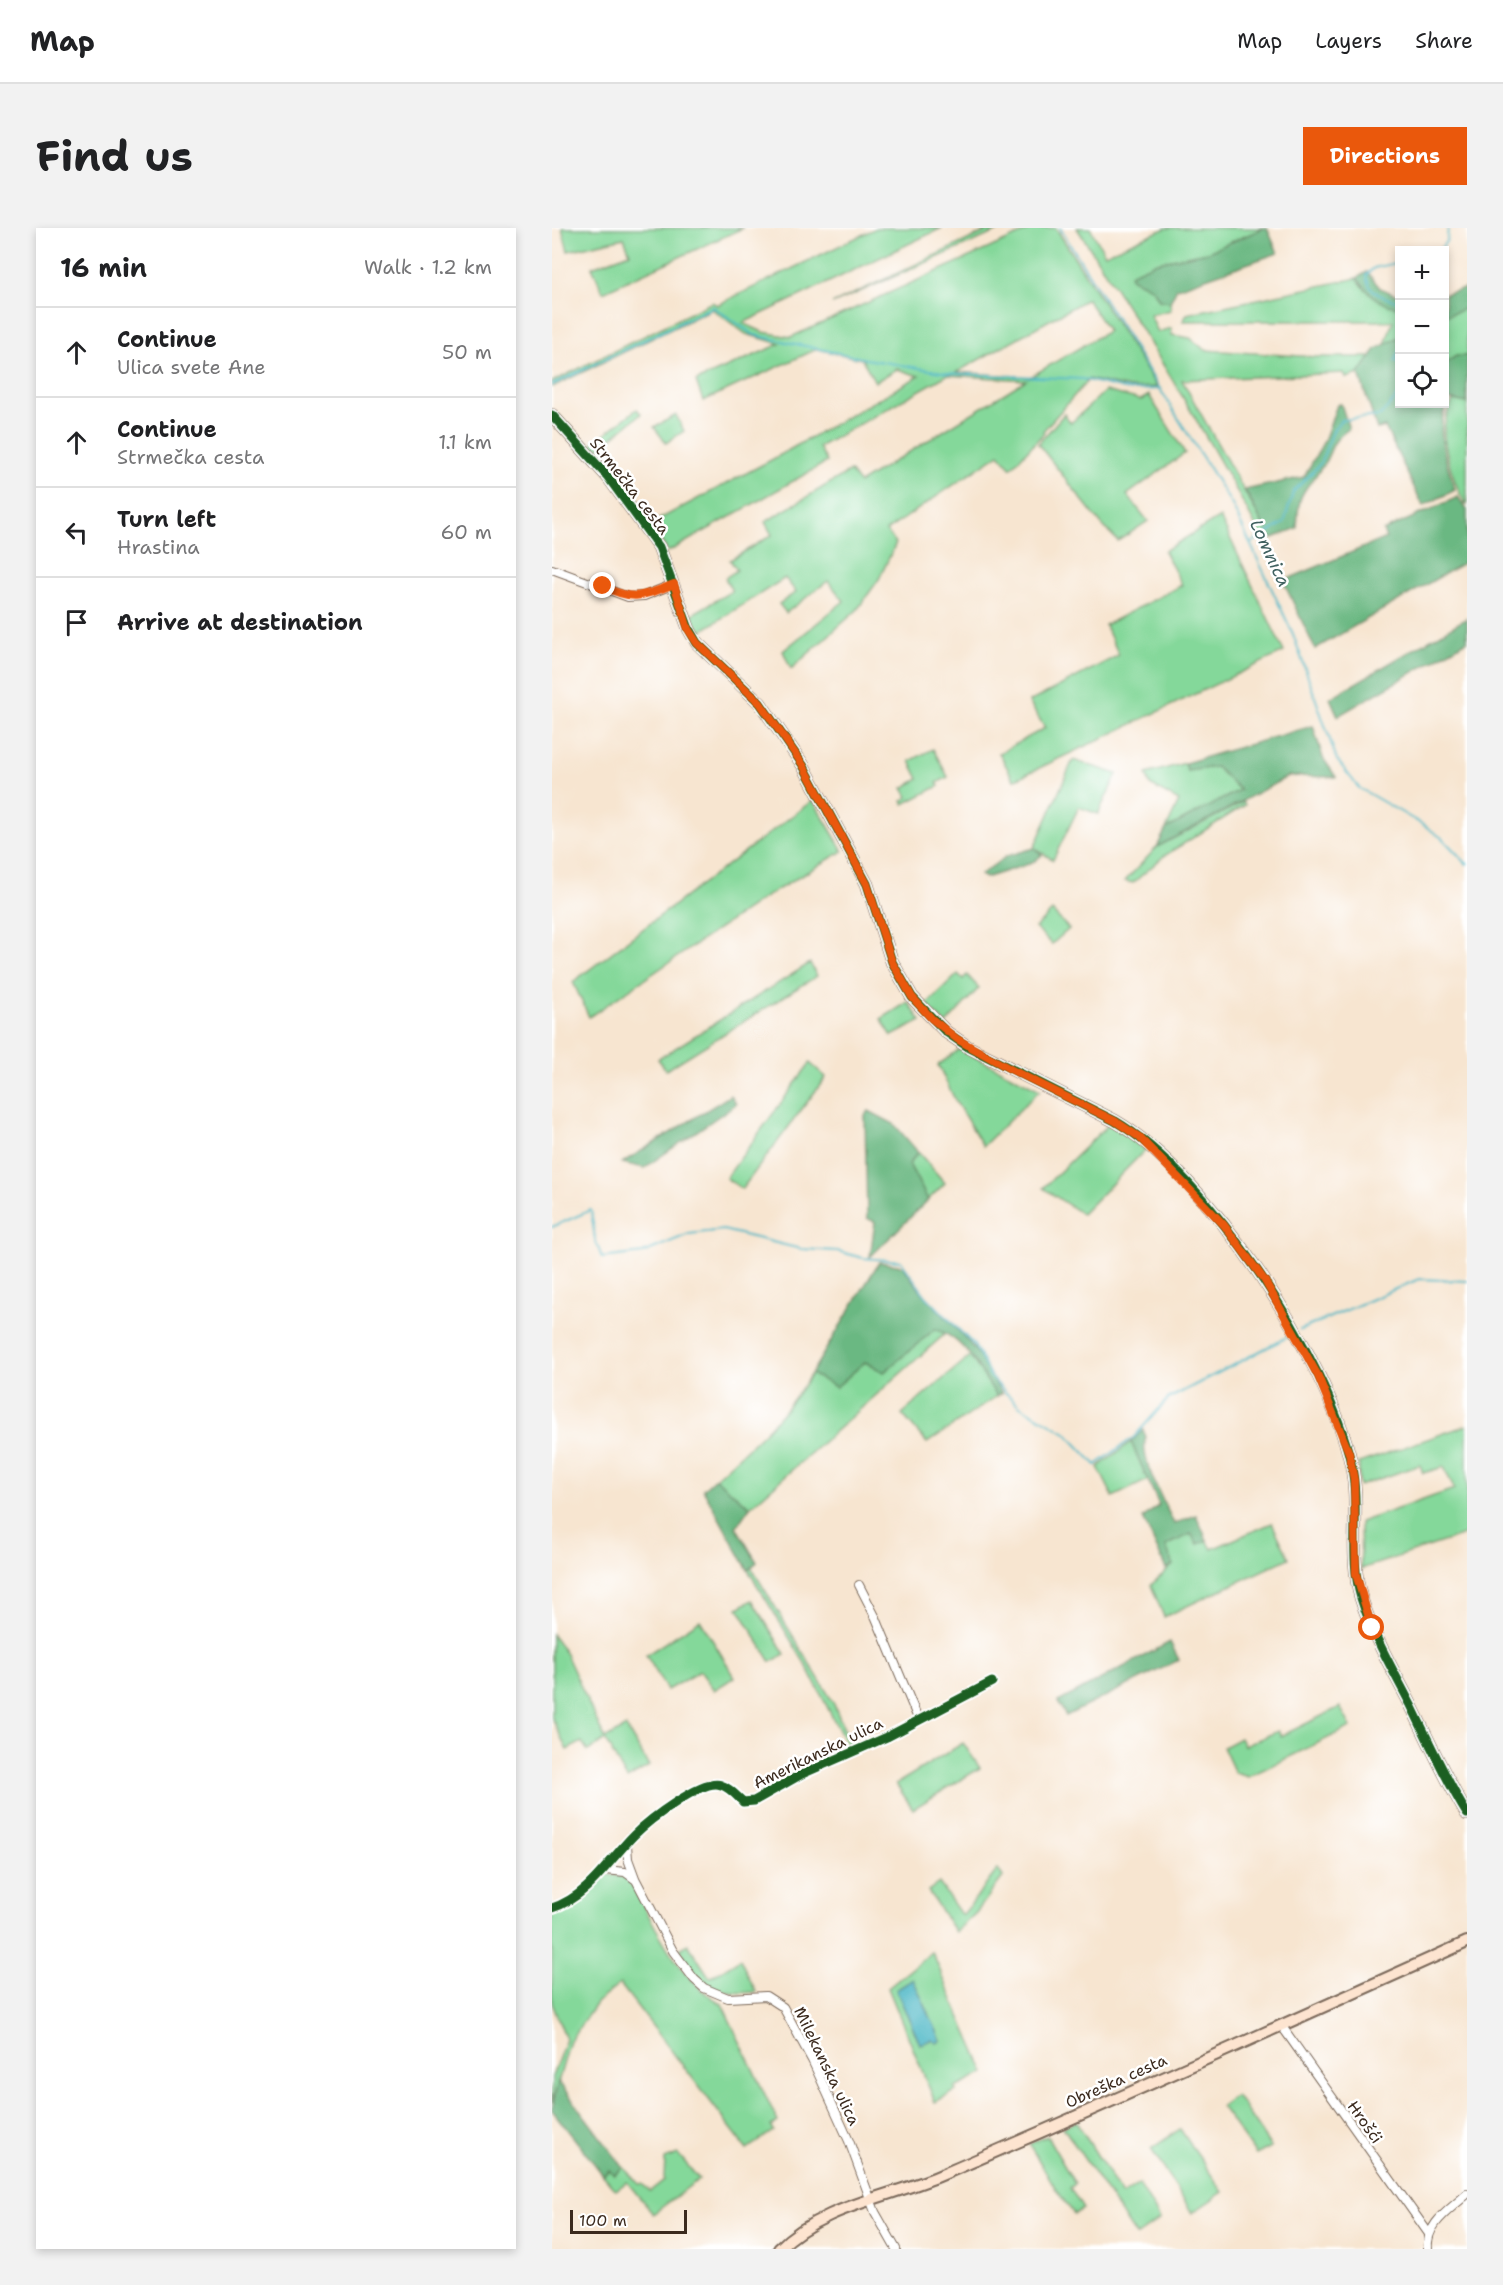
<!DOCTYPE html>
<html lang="en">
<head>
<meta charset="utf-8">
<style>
	body { margin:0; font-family:"Shantell Sans",sans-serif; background:#f2f2f2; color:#202124 }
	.controls { position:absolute; right:18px; top:18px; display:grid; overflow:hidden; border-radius:0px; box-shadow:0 3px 9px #0003 }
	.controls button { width:54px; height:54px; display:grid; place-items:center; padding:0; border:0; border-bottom:2px solid #e0e0e0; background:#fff; color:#202124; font:30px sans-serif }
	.scale { position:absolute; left:18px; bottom:15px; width:117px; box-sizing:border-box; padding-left:6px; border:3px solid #3b2a1e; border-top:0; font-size:16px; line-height:21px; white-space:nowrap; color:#3b2a1e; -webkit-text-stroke:4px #fff; paint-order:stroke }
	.stop { position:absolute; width:18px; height:18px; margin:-14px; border:4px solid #ea580c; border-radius:50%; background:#fff }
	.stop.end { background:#ea580c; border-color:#fff; box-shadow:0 2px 6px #0008 }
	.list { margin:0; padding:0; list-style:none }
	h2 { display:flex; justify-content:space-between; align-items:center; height:78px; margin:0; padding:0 24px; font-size:26px }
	h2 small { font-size:20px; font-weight:400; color:#757577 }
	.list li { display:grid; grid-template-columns:39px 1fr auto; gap:18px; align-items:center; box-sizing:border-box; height:90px; padding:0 24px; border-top:2px solid #e0e0e0 }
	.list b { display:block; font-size:22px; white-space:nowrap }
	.list p { margin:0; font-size:20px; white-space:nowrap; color:#757577 }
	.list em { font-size:20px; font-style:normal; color:#757577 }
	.icon { flex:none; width:33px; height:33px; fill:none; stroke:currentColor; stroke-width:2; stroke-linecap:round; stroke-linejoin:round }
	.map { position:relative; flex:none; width:915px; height:2021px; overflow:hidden; border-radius:0px }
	header { display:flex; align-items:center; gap:36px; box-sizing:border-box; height:84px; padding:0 30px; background:#fff; border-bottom:2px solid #e0e0e0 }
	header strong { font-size:28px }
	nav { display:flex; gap:33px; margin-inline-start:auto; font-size:21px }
	.intro { display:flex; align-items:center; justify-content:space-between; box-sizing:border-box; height:144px; padding:0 36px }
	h1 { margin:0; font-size:42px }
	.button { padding:15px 27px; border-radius:0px; background:#ea580c; color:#fff; font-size:21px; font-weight:700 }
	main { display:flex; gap:36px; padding:0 36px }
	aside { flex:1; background:#fff; border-radius:0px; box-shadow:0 3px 9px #0003 }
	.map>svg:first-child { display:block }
</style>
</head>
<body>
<header>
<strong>Map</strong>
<nav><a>Map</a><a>Layers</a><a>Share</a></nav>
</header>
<div class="intro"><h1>Find us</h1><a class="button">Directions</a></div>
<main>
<aside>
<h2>16 min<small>Walk · 1.2 km</small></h2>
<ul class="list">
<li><svg class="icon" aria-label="ahead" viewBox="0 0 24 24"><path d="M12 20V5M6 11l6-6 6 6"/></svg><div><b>Continue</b><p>Ulica svete Ane</p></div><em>50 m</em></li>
<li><svg class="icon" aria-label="ahead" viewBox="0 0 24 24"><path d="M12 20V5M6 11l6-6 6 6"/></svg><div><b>Continue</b><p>Strmečka cesta</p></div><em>1.1 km</em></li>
<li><svg class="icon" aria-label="left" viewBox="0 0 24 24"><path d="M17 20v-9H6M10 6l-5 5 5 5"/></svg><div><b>Turn left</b><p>Hrastina</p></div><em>60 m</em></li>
<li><svg class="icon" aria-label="arrive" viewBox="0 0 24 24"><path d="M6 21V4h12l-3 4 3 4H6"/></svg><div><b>Arrive at destination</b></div></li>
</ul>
</aside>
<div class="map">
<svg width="915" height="2021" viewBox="0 0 915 2021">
	<rect width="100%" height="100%" fill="#fff"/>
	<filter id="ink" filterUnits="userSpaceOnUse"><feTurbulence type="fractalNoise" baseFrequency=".0167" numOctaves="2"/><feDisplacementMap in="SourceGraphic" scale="12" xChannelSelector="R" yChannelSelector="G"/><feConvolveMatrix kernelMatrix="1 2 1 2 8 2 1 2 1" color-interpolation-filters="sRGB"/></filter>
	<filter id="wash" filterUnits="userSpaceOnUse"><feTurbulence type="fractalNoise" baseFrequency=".008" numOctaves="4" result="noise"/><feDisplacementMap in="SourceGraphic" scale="24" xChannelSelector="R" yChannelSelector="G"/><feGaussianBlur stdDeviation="1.35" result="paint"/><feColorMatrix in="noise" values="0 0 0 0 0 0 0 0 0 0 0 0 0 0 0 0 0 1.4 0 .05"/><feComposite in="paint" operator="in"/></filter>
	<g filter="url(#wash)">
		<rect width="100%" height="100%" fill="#f7e5d0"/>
		<g fill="#84d89a" stroke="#60815c" stroke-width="1.5" fill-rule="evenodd">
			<path d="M 10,0 L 191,0 L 51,64 L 40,39 L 78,25 L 72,10 L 16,23 Z"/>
			<path d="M 324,0 L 390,0 L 191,95 L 211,104 L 239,109 L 482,0 L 504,0 L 605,159 L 578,160 L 537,151 L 491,203 L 492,205 L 459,240 L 447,226 L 334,303 L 344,315 L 327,351 L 305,382 L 239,441 L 231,423 L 292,373 L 276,353 L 234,385 L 227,376 L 244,364 L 233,350 L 145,406 L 137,388 L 180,363 L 173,350 L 185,342 L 178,332 L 220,307 L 213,294 L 298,243 L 307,255 L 474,152 L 395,147 L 267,219 L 275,234 L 116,324 L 98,296 L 221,231 L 367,148 L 345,141 L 323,154 L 310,131 L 265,121 L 151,173 L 144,153 L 228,116 L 194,106 L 160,81 L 0,159 L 0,154 L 160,74 L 165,77 ZM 535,71 L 556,103 L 478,149 L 405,144 Z"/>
			<path d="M 441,0 L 453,0 L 280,76 Z"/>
			<path d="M 525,0 L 538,0 L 553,26 L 614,0 L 712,0 L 656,24 L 605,34 L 579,50 L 601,61 L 607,72 L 618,74 L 619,82 L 598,87 L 606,104 L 619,100 L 620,107 L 638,110 L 653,122 L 765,129 L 819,129 L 807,146 L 794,150 L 792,145 L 630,152 L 719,311 L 712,314 C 656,206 591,103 525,0 Z"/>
			<path d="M 805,50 L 813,61 L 843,79 L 847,79 L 847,109 L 833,117 L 841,93 L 631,93 L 635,86 Z"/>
			<path d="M 915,80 L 915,128 L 904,128 L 893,136 L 893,88 Z"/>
			<path d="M 553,163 L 589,172 L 597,167 L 633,225 L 575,267 L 596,293 L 566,313 L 550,297 L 486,216 L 512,186 L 519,195 Z"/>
			<path d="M 901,172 L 915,175 L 915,277 C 904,265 892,221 892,204 C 892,193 896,182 901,172 Z"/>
			<path d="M 85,181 L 89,186 L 41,225 L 36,219 Z"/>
			<path d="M 124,187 L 132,203 L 114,215 L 102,199 Z"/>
			<path d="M 668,289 L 732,424 L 462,552 L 447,525 L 493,500 L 477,474 L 567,427 L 553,397 L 630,357 L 612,323 Z"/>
			<path d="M 381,521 L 396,549 L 385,555 L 387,558 L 352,576 L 350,573 L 356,569 L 351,560 L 367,551 L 358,533 Z"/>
			<path d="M 521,532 L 565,546 L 546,586 L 527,579 L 501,632 L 482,620 Z"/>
			<path d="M 633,535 L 635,543 L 664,539 L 688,562 L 614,601 L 627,573 L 598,557 L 594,546 Z"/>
			<path d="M 261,572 L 291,623 L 215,668 L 37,789 L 21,754 Z"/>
			<path d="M 691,574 L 693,577 L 612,628 L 581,655 L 573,653 L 605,619 Z"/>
			<path d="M 500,683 L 517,701 L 500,716 L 483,700 Z"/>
			<path d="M 258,735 L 265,748 L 114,842 L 106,831 Z"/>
			<path d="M 406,746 L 411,751 L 415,747 L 427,760 L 394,796 L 374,777 Z"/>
			<path d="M 356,774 L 369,793 L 340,808 L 329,791 Z"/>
			<path d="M 408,821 L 488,862 L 431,918 L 404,874 L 386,837 Z"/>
			<path d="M 258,835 L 274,849 L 190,961 L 174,950 Z"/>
			<path d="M 558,895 L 594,921 L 530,986 L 491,960 Z"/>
			<path d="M 366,924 L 393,955 L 376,972 L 357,936 Z"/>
			<path d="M 383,1101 L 394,1105 L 198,1279 L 163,1250 C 199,1218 234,1187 259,1146 L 284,1159 L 313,1134 L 332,1144 Z"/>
			<path d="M 418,1128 L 445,1168 L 375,1215 L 350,1186 Z"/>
			<path d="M 915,1197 L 915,1306 L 809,1341 L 808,1294 L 902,1261 L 892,1239 L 871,1245 L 868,1237 L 807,1258 L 807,1235 Z"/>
			<path d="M 579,1214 L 596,1252 L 561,1269 L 546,1239 Z"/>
			<path d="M 720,1295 L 737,1330 L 612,1389 L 599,1357 L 621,1337 L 613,1318 L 639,1305 L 646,1316 L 655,1312 L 660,1321 Z"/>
			<path d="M 199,1339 L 281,1474 L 300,1520 L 297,1522 L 254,1437 L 196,1342 Z"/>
			<path d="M 200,1372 L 233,1426 L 219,1434 L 186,1380 Z"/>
			<path d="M 148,1392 L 183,1449 L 162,1462 L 148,1443 L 115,1462 L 94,1427 Z"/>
			<path d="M 0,1406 L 14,1426 L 53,1511 L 74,1499 L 97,1538 L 75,1551 L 53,1512 L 36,1523 L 30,1514 L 15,1522 L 0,1490 Z"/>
			<path d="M 788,1479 L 799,1499 L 696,1549 L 683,1545 L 671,1519 L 688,1510 L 692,1518 L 726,1503 L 729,1508 Z"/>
			<path d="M 411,1515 L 428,1540 L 361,1581 L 344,1556 Z"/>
			<path d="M 446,1641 L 451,1649 L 424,1685 L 403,1704 L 376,1663 L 387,1655 L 410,1688 Z"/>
			<path d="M 53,1646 L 72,1649 L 81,1658 C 105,1702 125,1749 170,1776 L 226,1894 L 219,1898 L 221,1903 L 195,1921 L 68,1756 L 44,1775 L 18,1813 L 0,1875 L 0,1849 L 14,1811 L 0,1775 L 0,1685 L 22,1673 Z"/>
			<path d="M 136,1716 L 158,1750 L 188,1731 L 204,1764 C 163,1768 145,1759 128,1721 Z"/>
			<path d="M 380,1724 L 433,1845 L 403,1860 L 404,1863 L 383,1874 L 336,1760 Z"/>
			<path d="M 684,1867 L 719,1919 L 704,1927 L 669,1878 Z"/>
			<path d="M 524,1893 L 570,1967 L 587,1956 L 608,1991 L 584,2008 L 511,1899 Z"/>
			<path d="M 628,1901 L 671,1964 L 640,1985 L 599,1921 Z"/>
			<path d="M 495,1908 L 523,1956 L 518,1960 L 531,1981 L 522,1986 L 507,1966 L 477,1916 Z"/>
			<path d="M 126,1926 L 147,1951 L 101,1986 L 75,1954 L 64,1962 L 51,1947 L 57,1942 L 62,1947 L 71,1939 L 87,1956 L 90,1956 L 98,1963 L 112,1952 L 113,1931 Z"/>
		</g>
		<g fill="#6bb882" stroke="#537150" stroke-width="1.5">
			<path d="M 712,0 L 715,0 L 726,25 L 625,60 L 618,74 L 607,72 L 601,61 L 579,50 L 578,46 L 605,34 L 656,24 Z"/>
			<path d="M 815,44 L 828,60 L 847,68 L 847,79 C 830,79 814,63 805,50 Z"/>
			<path d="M 915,60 L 915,80 L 893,88 L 893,66 Z"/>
			<path d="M 847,109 L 848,176 L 892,176 L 893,136 L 904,128 L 915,128 L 915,175 L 897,171 C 881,202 894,231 903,262 L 871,278 L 833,199 L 825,201 L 807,146 L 824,121 Z"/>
			<path d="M 789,176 L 797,201 C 776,215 782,222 770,239 C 749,268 747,262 745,300 L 719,311 L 693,262 L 752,249 L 772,213 L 785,177 Z"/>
			<path d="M 906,269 L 915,282 L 915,333 L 763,421 L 731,353 L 834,310 L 831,303 Z"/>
			<path d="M 915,390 L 915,413 L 786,488 L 778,470 Z"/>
			<path d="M 761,498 L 771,530 L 784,549 L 737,548 L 605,619 L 614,601 L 688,562 L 664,539 L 635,543 L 633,535 Z"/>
			<path d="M 482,620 L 490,627 L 480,635 L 433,650 L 428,647 L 455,628 Z"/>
			<path d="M 179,867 L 184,876 L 92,940 L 70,935 Z"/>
			<path d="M 317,883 L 342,896 L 366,924 L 357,936 L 376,972 L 318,1029 L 323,994 L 315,990 L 313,887 Z"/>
			<path d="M 327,1034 L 351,1038 C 372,1072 395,1088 419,1117 C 431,1131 438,1150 450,1165 L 445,1168 C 428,1143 414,1111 383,1101 L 332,1144 L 313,1134 L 284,1159 L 259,1146 Z"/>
			<path d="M 591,1202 L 594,1209 C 586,1230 613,1275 622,1296 L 644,1287 L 655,1312 L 646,1316 L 639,1306 L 614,1318 L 621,1337 L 614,1341 L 591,1290 L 607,1277 L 579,1214 Z"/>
			<path d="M 163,1250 L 198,1279 L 184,1299 L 205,1334 L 196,1342 L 151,1261 Z"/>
			<path d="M 618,1414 L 627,1432 L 514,1488 L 506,1474 Z"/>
			<path d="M 6,1853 L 71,1939 L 62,1947 L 57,1942 L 51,1947 L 0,1882 Z"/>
		</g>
		<path fill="#49b6c5" stroke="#427072" stroke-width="1.5" d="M 361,1751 L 389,1812 L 385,1815 L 380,1812 L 368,1816 L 344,1762 Z"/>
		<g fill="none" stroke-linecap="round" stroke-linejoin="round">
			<g stroke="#49b6c5" stroke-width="2">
				<path d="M 508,0 L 680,277 L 741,406 L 785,532 L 807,560 L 873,598 L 890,610 L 915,636"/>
				<path d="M 888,22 L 895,12 L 896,0"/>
				<path d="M 848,34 L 822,40 L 814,47 C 816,65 832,70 848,74"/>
				<path d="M 848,121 L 843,133 L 848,135"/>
				<path d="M 0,157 L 161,79 L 202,107 L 314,131 L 396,145 L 530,151 L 577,162 L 609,161"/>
				<path d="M 699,315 L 732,295 L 741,264 L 768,236 L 782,201 L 789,192 L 828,188 L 848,166"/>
				<path d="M 0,999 L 39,982 L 43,1011 L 50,1030 L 91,1025 L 137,1006 L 171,1002 L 249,1021 L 285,1023 L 311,1030 L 349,1033 L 374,1068 L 422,1117 L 439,1149 L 454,1165 L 468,1178 L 514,1205 L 544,1237 L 582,1209 L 616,1171 L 737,1108"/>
				<path d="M 748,1102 L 867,1051 L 915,1053"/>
			</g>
		</g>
	</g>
	<g filter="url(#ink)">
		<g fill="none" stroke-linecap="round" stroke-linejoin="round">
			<g stroke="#7d6b5c" stroke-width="10">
				<g id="minor">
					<path d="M 0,341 L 76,369 L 92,368 L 122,356"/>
					<path d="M 307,1357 L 324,1390 L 367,1493"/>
					<path d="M 75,1616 L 76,1631 L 83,1650"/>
					<path d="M 54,1642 L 73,1644 L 84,1652 L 121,1723 L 142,1751 L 152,1760 L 176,1770 L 214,1768 L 231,1779 L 260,1832 L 297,1913 L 323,1984 L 344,2021"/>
					<path d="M 0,1680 C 36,1669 57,1632 82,1607 C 96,1593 151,1550 169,1557 C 177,1559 185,1568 191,1574 L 202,1573 L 248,1547 L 335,1509 L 440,1454"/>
					<path d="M 729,1797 L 877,2006"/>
					<path d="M 876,2021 C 873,1996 899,1981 915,1966"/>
				</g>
			</g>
			<g stroke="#7d6b5c" stroke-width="14">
				<path id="tertiary" d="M 0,187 L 56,249 L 107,319 L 137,401 L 145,415 L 208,475 L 251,537 L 315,656 L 340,734 L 360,769 L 394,804 L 416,819 L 563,893 C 656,947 776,1131 799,1235 C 809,1280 796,1326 809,1370 C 821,1408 841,1442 859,1477 C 877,1514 894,1552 915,1586"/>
			</g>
			<g stroke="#7d6b5c" stroke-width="14">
				<path id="secondary" d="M 227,2021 C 268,1979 334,1970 387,1948 C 564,1872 740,1793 915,1714"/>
			</g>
			<use href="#minor" stroke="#fff" stroke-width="8"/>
			<use href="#tertiary" stroke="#fff" stroke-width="10"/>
			<use href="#secondary" stroke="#fde4d0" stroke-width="10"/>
			<g stroke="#fff" stroke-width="13">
				<g id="cycleway">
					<path d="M 0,187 L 56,249 L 107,319 L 137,401 L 145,415 L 208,475 L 251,537 L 315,656 L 340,734 L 360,769 L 394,804 L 416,819 L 563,893 C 656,947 776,1131 799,1235 C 809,1280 796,1326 809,1370 C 821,1408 841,1442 859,1477 C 877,1514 894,1552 915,1586"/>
					<path d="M 0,1680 C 36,1669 57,1632 82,1607 C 96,1593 151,1550 169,1557 C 177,1559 185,1568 191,1574 L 202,1573 L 248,1547 L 335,1509 L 440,1454"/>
				</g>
			</g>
			<use href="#cycleway" stroke="#1b5e20" stroke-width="9"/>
		</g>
	</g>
	<g fill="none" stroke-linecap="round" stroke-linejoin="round" filter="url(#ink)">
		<path stroke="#ea580c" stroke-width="8" d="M 51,358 C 81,374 91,368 122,356 L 136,401 L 145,415 L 208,475 L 251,537 L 315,656 L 340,734 L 360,769 L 380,791 L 405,811 L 458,841 L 563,893 L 587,909 L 672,997 L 713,1053 L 766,1148 L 797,1225 L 802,1252 L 804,1346 L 820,1400"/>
	</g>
	<g text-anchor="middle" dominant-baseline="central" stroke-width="5" stroke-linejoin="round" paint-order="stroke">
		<g font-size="16" fill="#3b2a1e" stroke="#fff">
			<text transform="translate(78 258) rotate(52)">Strmečka cesta</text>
			<text transform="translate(266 1525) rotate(-26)">Amerikanska ulica</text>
			<text transform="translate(275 1838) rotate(64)">Milekanska ulica</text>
			<text transform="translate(564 1853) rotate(-24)">Obreška cesta</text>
			<text transform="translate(813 1894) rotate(55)">Hrošći</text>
		</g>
		<g font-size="18" font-style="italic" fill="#416261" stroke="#fff">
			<text transform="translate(718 325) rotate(65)">Lomnica</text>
		</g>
	</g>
</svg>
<div class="controls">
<button>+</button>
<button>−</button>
<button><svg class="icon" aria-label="locate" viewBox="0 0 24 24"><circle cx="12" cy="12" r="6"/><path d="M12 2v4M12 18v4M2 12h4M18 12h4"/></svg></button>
</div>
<div class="scale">100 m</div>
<div class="stop" style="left:820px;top:1400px"></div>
<div class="stop end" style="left:51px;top:358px"></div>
</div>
</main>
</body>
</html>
